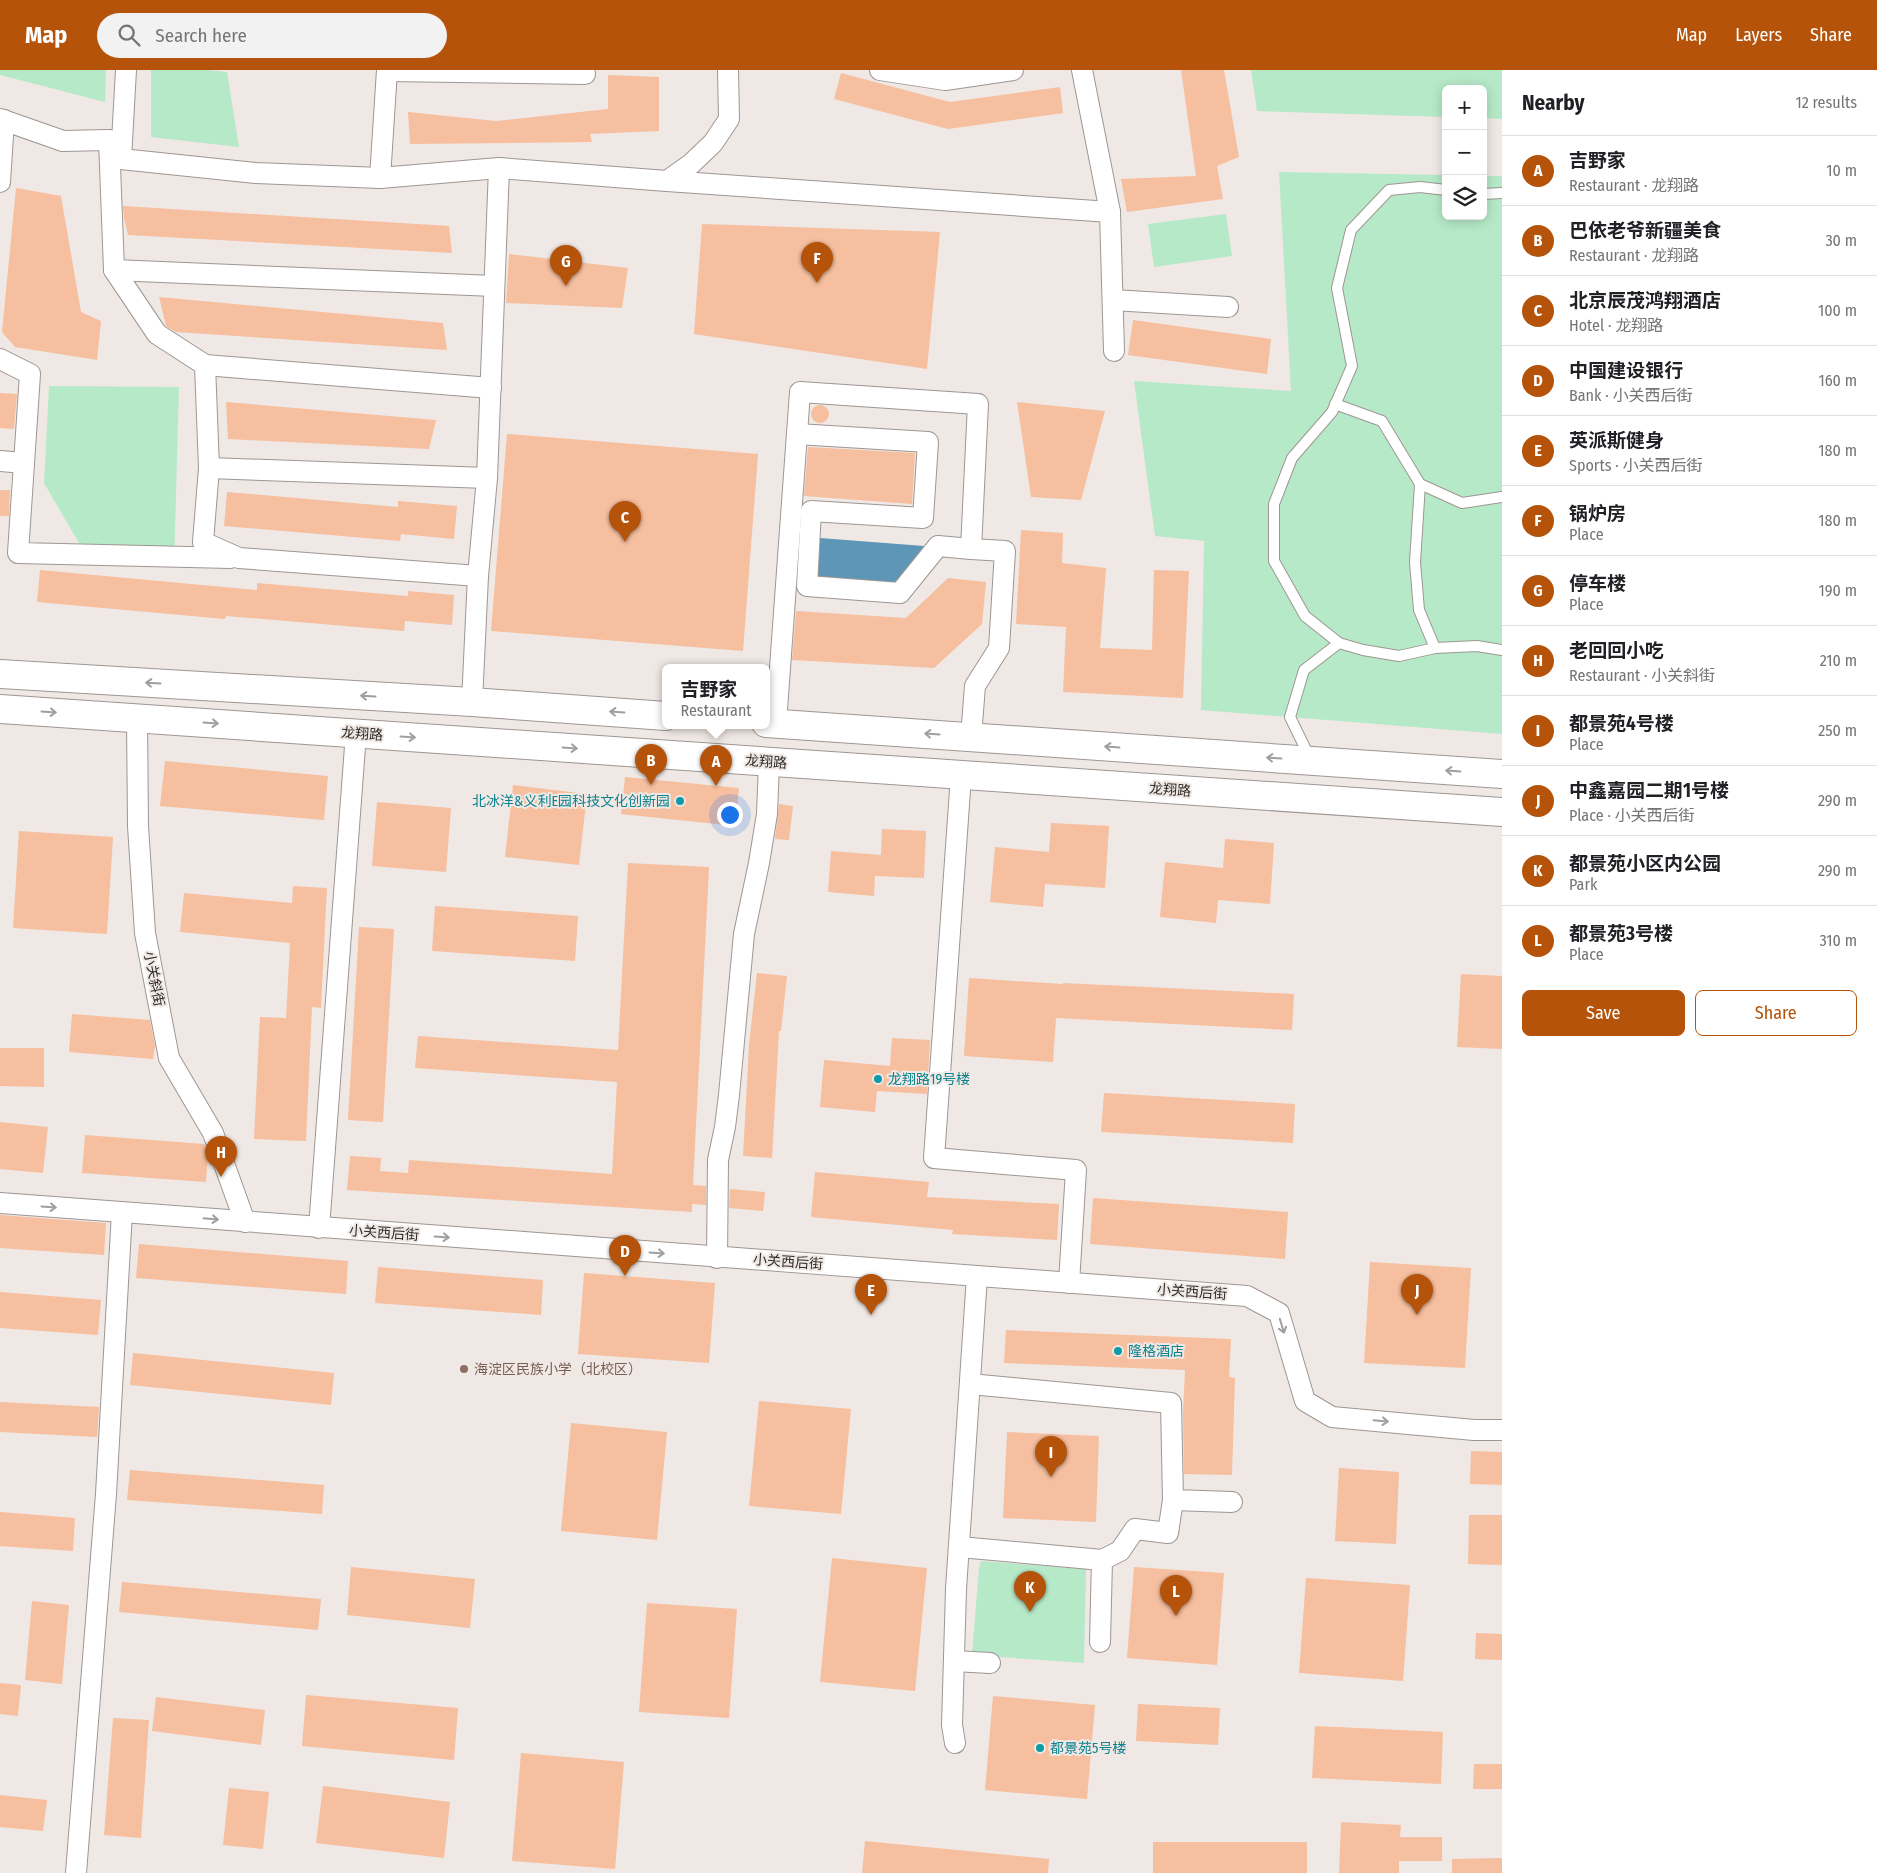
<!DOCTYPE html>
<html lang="en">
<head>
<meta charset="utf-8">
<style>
	body { margin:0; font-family:"Fira Sans Condensed","Noto Sans SC",sans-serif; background:#f2f2f2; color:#202124 }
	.controls { position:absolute; right:15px; top:15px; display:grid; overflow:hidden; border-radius:8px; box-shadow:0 2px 12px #0003 }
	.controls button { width:45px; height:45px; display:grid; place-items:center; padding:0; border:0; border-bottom:1px solid #e0e0e0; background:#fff; color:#202124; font:25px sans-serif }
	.you { position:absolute; left:729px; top:744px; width:18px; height:18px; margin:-12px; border:4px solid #fff; border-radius:50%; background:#1a73e8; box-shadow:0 0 0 8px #1a73e833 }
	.badge { display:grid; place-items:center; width:32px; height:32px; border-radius:50%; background:#b45309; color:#fff; font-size:16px; font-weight:700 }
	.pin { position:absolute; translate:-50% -41px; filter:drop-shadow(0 1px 2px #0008) }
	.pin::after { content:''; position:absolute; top:26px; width:18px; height:15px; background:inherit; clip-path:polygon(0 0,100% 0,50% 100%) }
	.popup { position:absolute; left:662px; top:594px; width:108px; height:65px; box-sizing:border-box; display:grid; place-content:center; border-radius:8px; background:#fff; filter:drop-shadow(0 1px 4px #0005); font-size:16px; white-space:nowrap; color:#757577 }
	.popup b { font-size:19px; color:#202124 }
	.popup::after { content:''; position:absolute; left:50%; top:100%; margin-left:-10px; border:10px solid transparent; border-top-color:#fff }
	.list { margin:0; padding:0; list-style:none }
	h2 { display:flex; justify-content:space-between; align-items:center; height:65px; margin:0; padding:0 20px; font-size:21px }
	h2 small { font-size:16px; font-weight:400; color:#757577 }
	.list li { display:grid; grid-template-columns:32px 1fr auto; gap:15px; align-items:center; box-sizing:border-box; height:70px; padding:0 20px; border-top:1px solid #e0e0e0 }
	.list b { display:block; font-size:19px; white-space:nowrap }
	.list p { margin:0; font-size:16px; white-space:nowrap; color:#757577 }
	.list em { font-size:16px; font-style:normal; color:#757577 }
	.actions { display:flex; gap:10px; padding:15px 20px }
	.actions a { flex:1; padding:11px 0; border:1px solid #b45309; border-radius:8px; text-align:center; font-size:18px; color:#b45309 }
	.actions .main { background:#b45309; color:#fff }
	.icon { flex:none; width:28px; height:28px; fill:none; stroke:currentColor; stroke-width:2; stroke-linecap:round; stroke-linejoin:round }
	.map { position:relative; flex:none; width:1502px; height:1803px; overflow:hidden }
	header { display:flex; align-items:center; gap:30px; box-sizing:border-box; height:70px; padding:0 25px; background:#b45309; color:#fff }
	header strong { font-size:24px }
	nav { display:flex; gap:28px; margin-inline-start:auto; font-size:18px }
	.search { width:350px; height:45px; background:#f2f2f2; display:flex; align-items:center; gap:12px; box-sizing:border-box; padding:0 18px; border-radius:28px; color:#757577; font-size:19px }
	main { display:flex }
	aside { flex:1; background:#fff }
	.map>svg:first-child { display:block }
</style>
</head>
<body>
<header>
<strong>Map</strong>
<div class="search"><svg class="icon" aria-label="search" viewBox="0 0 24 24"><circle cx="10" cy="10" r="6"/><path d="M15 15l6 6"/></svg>Search here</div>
<nav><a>Map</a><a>Layers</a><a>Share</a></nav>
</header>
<main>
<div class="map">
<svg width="1502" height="1803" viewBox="0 0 1502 1803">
	<rect width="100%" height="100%" fill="#f0e8e4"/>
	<g fill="#b6e9c8">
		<path d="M 0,0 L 106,0 L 105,32 L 0,5 Z"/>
		<path d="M 151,0 L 208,0 L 227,2 L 239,77 L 151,67 Z"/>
		<path d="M 1251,0 L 1502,0 L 1502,49 L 1483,48 L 1483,19 L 1446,19 L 1446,47 L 1257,41 Z"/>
		<path d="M 1279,102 L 1446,105 L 1446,146 L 1483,146 L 1483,106 L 1502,106 L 1502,664 L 1201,640 L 1204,471 L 1155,466 L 1134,311 L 1291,321 Z"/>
		<path d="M 1226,144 L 1232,186 L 1154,197 L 1148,154 Z"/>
		<path d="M 49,316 L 179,317 L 174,497 L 90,492 L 44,413 Z"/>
		<path d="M 981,1491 L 1086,1499 L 1084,1593 L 972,1585 L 979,1498 Z"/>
	</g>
	<path fill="#5d96b6" d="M 820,468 L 924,476 L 894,514 L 818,507 Z"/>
	<g fill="#f6bf9f">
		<path d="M 1181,0 L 1224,0 L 1239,87 L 1217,96 L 1223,129 L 1127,142 L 1121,109 L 1196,106 Z"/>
		<path d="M 841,3 L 950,32 L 1060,17 L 1063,43 L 948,59 L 834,29 Z"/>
		<path d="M 608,5 L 659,7 L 659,61 L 590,64 L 592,72 L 410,74 L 408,42 L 496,51 L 608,39 Z"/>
		<path d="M 16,118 L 61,126 L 81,242 L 101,251 L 97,290 L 15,277 L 2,262 Z"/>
		<path d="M 123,136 L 449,156 L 452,183 L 128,165 L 124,148 Z"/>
		<path d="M 702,154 L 940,162 L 927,299 L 694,264 Z"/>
		<path d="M 509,184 L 628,198 L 622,238 L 506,233 Z"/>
		<path d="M 159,227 L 443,253 L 447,280 L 176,262 L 166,256 Z"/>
		<path d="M 1133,250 L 1271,269 L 1267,304 L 1128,285 Z"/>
		<path d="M 0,323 L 17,324 L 14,359 L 0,358 Z"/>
		<path d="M 226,332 L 436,350 L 429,379 L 228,369 Z"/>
		<path d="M 1017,332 L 1105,341 L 1081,430 L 1031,427 Z"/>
		<circle cx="820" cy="344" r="9"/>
		<path d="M 507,364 L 758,384 L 743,581 L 491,561 Z"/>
		<path d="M 808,377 L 915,383 L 912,434 L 804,426 Z"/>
		<path d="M 0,420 L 10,420 L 9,446 L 0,446 Z"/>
		<path d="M 227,422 L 398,437 L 398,431 L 457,436 L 454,469 L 401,464 L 400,471 L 224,456 Z"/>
		<path d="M 1021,460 L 1063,463 L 1062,493 L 1106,498 L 1100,578 L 1152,580 L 1154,500 L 1189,501 L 1183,628 L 1063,622 L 1066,557 L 1016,554 Z"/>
		<path d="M 40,500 L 257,520 L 257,513 L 408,526 L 408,521 L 454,525 L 452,555 L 405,551 L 404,561 L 226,546 L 225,549 L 37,532 Z"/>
		<path d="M 948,508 L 986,512 L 982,554 L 934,598 L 792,590 L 796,541 L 906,548 Z"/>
		<path d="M 165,691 L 328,706 L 324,750 L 160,736 Z"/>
		<path d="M 625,707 L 739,718 L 735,756 L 621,744 Z"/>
		<path d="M 513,715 L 587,724 L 579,795 L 505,787 Z"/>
		<path d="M 377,732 L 451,738 L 446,802 L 372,796 Z"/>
		<path d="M 779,734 L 793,736 L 789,770 L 775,769 Z"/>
		<path d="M 1051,753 L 1109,756 L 1105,818 L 1045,814 L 1043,837 L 990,832 L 995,777 L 1049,782 Z"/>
		<path d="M 882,759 L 926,761 L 924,808 L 875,806 L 874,826 L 828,822 L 831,781 L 881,785 Z"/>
		<path d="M 19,761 L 113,767 L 107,864 L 13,858 Z"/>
		<path d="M 1225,769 L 1274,773 L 1270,834 L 1218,830 L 1216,853 L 1160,847 L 1165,792 L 1223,798 Z"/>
		<path d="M 628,793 L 709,797 L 693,1115 L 706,1116 L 706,1135 L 692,1134 L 692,1142 L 347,1120 L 350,1086 L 381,1088 L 380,1101 L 408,1103 L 409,1090 L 612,1104 L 617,1012 L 415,998 L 418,966 L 618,980 Z"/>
		<path d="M 293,816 L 327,818 L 321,938 L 312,937 L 306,1071 L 254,1069 L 260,947 L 286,948 L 290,873 L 180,862 L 184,823 L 292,833 Z"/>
		<path d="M 435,836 L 578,846 L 575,891 L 432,881 Z"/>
		<path d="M 359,857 L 394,859 L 383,1052 L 348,1050 Z"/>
		<path d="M 757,903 L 787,906 L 781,961 L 779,961 L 772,1088 L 743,1086 L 749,975 Z"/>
		<path d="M 1461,904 L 1502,906 L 1502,979 L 1457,977 Z"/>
		<path d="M 969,908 L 1063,914 L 1063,913 L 1294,924 L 1292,960 L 1056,948 L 1053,992 L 964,986 Z"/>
		<path d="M 72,944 L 150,950 L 155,976 L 153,989 L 69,982 Z"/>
		<path d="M 892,968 L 930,970 L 927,1024 L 877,1021 L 875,1042 L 820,1037 L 824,990 L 890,996 Z"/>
		<path d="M 0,978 L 44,978 L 44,1017 L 0,1016 Z"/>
		<path d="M 1104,1023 L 1295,1034 L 1293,1073 L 1101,1062 Z"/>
		<path d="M 0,1052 L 48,1057 L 43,1103 L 0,1099 Z"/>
		<path d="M 85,1065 L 204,1074 L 208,1084 L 206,1112 L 82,1103 Z"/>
		<path d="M 815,1102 L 929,1112 L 927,1127 L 1059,1134 L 1057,1170 L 952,1164 L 953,1160 L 811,1147 Z"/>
		<path d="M 730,1119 L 765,1122 L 763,1141 L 729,1138 Z"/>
		<path d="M 1093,1128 L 1288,1142 L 1285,1189 L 1090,1174 Z"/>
		<path d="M 0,1145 L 106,1153 L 104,1185 L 0,1178 Z"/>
		<path d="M 139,1174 L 348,1191 L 346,1224 L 136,1208 Z"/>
		<path d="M 1370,1192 L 1471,1198 L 1465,1298 L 1364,1293 Z"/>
		<path d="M 378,1197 L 543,1210 L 541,1245 L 375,1233 Z"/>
		<path d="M 584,1203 L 715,1213 L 709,1293 L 578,1284 Z"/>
		<path d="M 0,1222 L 101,1230 L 98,1265 L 0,1258 Z"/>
		<path d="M 1006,1260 L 1231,1269 L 1229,1307 L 1235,1308 L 1232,1405 L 1184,1404 L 1183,1343 L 1185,1300 L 1004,1293 Z"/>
		<path d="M 133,1283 L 334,1303 L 331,1335 L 130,1315 Z"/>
		<path d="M 759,1331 L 851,1339 L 841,1444 L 749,1436 Z"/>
		<path d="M 0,1332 L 99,1337 L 97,1367 L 0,1362 Z"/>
		<path d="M 571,1353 L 667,1362 L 657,1470 L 561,1461 Z"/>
		<path d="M 1007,1362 L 1099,1366 L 1096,1452 L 1003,1448 Z"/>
		<path d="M 1471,1381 L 1502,1382 L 1502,1415 L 1470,1414 Z"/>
		<path d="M 1339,1398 L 1399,1402 L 1396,1474 L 1335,1471 Z"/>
		<path d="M 130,1400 L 324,1415 L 322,1444 L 127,1430 Z"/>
		<path d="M 0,1442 L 75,1448 L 73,1481 L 0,1476 Z"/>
		<path d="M 1469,1445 L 1502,1445 L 1502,1495 L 1468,1494 Z"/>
		<path d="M 832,1488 L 927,1498 L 915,1621 L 820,1612 Z"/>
		<path d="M 351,1497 L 475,1509 L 470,1558 L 347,1545 Z"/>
		<path d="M 1134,1497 L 1224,1503 L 1217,1595 L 1127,1588 Z"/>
		<path d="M 1306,1508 L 1410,1515 L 1403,1611 L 1299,1603 Z"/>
		<path d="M 122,1512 L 321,1529 L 318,1560 L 119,1542 Z"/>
		<path d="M 32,1531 L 69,1535 L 62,1614 L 25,1610 Z"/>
		<path d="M 647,1533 L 737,1539 L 729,1648 L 639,1642 Z"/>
		<path d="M 1476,1563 L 1502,1564 L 1502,1590 L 1475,1589 Z"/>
		<path d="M 0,1613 L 21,1615 L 18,1646 L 0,1644 Z"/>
		<path d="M 306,1625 L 458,1638 L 454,1690 L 302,1676 Z"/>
		<path d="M 993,1626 L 1095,1635 L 1087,1729 L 985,1720 Z"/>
		<path d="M 156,1627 L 265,1640 L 261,1675 L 152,1661 Z"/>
		<path d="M 1138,1634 L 1220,1638 L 1218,1675 L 1136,1671 Z"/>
		<path d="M 113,1648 L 149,1650 L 141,1768 L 104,1765 Z"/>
		<path d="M 1315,1656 L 1443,1662 L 1441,1714 L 1312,1708 Z"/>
		<path d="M 521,1683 L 624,1692 L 615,1799 L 512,1791 Z"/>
		<path d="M 1474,1694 L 1502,1694 L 1502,1719 L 1473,1719 Z"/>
		<path d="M 323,1716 L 450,1732 L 444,1788 L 316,1773 Z"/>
		<path d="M 229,1718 L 269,1722 L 263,1779 L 223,1775 Z"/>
		<path d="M 0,1725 L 47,1730 L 43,1761 L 0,1757 Z"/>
		<path d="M 1341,1752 L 1401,1755 L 1400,1767 L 1442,1767 L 1442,1791 L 1399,1791 L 1399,1803 L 1339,1803 Z"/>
		<path d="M 865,1771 L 1049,1789 L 1048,1803 L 862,1803 Z"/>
		<rect x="1153" y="1772" width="154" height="31"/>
		<path d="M 1502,1788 L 1502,1803 L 1452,1803 L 1452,1789 Z"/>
	</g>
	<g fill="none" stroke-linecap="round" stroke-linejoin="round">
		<g stroke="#9e9692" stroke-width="12">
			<g id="lane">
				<path d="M 1483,124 L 1502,123"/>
				<path d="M 1335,334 L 1382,351 L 1420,414 L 1415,492 L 1419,540 L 1435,578 L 1399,586 L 1363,580 L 1339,573"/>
				<path d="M 1420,414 L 1462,433 L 1502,427"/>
				<path d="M 1435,578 L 1477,576 L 1502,580"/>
				<path d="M 1310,688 L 1290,647 L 1304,600 L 1339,573 L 1305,546 L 1274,491 L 1274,434 L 1292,388 L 1332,342 L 1352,296 L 1337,218 L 1351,160 L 1389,120 L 1420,117 L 1446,120"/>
			</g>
		</g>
		<g stroke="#9e9692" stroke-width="22">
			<g id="street">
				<path d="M 880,0 L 945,10 L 1013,0"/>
				<path d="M 387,1 L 585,4"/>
				<path d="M 0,49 L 63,71 L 109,70 L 121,89 L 256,103 L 380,108 L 499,98 L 667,111 L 691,94 L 713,73 L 729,49 L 728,0"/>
				<path d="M 109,70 L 114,200 L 157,264 L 205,295 L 209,398 L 203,472 L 239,488 L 478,506 L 487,408 L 499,98"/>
				<path d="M 121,89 L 126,0"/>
				<path d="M 380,108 L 387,0"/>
				<path d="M 667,111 L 1110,142 L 1082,0"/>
				<path d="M 0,112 L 4,50"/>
				<path d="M 1110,142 L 1114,281"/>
				<path d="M 114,200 L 494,216"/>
				<path d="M 1113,230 L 1228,237"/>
				<path d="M 0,289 L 30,304 L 18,483 L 231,488"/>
				<path d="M 205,295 L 491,318"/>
				<path d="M 797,364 L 928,372 L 923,448 L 811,441 L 807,516 L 900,523 L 938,476 L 971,479"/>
				<path d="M 0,391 L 24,393"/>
				<path d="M 209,398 L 487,408"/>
				<path d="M 472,632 L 478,506"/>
				<path d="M 137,648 L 138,756 L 145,863 L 169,988 L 213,1063 L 245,1152"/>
				<path d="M 776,653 L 800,322 L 978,334 L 971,479 L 1005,481 L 999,578 L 975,616 L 971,667"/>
				<path d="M 961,706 L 934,1088 L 1076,1100 L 1069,1213"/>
				<path d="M 0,1133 L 1247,1226 L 1279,1243 L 1305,1331 L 1332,1347 L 1474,1360 L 1502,1360"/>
				<path d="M 319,1158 L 356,663"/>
				<path d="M 717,1188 L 718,1090 L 725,1057 L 729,1025 L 744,864 L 759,793 L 767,744 L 769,693"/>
				<path d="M 970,1314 L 1171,1333 L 1173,1430 L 1232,1432"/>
				<path d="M 960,1477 L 1102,1490"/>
				<path d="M 1100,1572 L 1102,1490 L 1120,1481 L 1135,1459 L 1168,1463 L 1173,1430"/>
				<path d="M 954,1591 L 990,1593"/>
				<path d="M 955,1673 L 952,1655 L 956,1519 L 977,1206"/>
				<path d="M 76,1803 L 106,1424 L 122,1142"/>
			</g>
		</g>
		<g stroke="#9e9692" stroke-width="30">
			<g id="secondary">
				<path d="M 0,604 L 472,632 L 666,646"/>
				<path d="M 0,639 L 1502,742"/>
				<path d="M 766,653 L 1502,704"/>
			</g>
		</g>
		<use href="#lane" stroke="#fff" stroke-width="10"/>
		<use href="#street" stroke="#fff" stroke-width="20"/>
		<use href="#secondary" stroke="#fff" stroke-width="28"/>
	</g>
	<defs><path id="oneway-shaft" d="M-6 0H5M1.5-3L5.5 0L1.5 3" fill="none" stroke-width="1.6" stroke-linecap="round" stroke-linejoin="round" transform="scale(1.25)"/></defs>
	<g stroke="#a09f9e">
		<use href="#oneway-shaft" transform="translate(153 613) rotate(-177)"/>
		<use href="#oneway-shaft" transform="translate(368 626) rotate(-177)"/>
		<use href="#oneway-shaft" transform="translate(49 642) rotate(4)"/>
		<use href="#oneway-shaft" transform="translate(617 642) rotate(-176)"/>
		<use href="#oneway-shaft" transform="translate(211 653) rotate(4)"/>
		<use href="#oneway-shaft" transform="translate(932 664) rotate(-176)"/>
		<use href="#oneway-shaft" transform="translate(408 667) rotate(4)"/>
		<use href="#oneway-shaft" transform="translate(1112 677) rotate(-176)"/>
		<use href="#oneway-shaft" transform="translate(570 678) rotate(4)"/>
		<use href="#oneway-shaft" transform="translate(1274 688) rotate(-176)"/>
		<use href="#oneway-shaft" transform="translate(1453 701) rotate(-176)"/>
		<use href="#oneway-shaft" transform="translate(49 1137) rotate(4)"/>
		<use href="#oneway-shaft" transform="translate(211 1149) rotate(5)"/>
		<use href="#oneway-shaft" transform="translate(442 1167) rotate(4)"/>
		<use href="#oneway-shaft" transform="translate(657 1183) rotate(4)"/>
		<use href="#oneway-shaft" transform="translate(1282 1256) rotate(73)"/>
		<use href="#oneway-shaft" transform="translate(1381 1351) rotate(5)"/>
	</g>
	<g fill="#0f9aa8" stroke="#f0e8e4" stroke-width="2">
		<circle cx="680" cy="731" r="5"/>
		<circle cx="878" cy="1009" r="5"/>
		<circle cx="1118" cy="1281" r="5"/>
		<circle cx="1040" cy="1678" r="5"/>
	</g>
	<circle fill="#8d6e63" stroke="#f0e8e4" stroke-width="2" cx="464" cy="1299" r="5"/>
	<g text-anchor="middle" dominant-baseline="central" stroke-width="4" stroke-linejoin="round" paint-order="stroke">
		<g font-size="14" fill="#2d2a28" stroke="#f0e8e4">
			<text transform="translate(362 664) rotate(4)">龙翔路</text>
			<text transform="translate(766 692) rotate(4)">龙翔路</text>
			<text transform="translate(1170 720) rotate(4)">龙翔路</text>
			<text transform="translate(154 909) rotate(79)">小关斜街</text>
			<text transform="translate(384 1163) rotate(4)">小关西后街</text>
			<text transform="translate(788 1192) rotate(4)">小关西后街</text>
			<text transform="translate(1192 1222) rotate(4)">小关西后街</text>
		</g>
		<g font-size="14" fill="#0d838f" stroke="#f0e8e4" text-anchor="start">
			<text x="670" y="731" text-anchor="end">北冰洋&amp;义利E园科技文化创新园</text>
			<text x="888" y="1009">龙翔路19号楼</text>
			<text x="1128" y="1281">隆格酒店</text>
			<text x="1050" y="1678">都景苑5号楼</text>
		</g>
		<g font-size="14" fill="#785e54" stroke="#f0e8e4" text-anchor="start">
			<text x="474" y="1299">海淀区民族小学（北校区）</text>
		</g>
	</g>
</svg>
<div class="controls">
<button>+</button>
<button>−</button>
<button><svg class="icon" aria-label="layers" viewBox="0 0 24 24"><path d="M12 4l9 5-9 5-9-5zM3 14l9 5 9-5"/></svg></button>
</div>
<div class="you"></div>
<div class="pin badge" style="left:716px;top:716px">A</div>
<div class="popup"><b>吉野家</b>Restaurant</div>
<div class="pin badge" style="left:651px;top:715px">B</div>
<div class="pin badge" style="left:625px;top:472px">C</div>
<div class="pin badge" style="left:625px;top:1206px">D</div>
<div class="pin badge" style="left:871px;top:1245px">E</div>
<div class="pin badge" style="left:817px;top:213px">F</div>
<div class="pin badge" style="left:566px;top:216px">G</div>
<div class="pin badge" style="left:221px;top:1107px">H</div>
<div class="pin badge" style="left:1051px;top:1407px">I</div>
<div class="pin badge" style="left:1417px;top:1245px">J</div>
<div class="pin badge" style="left:1030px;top:1542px">K</div>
<div class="pin badge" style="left:1176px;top:1546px">L</div>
</div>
<aside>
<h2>Nearby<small>12 results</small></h2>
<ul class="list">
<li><span class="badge">A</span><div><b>吉野家</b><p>Restaurant · 龙翔路</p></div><em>10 m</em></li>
<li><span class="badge">B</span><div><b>巴依老爷新疆美食</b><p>Restaurant · 龙翔路</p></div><em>30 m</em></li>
<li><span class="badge">C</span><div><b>北京辰茂鸿翔酒店</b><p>Hotel · 龙翔路</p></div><em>100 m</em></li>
<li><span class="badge">D</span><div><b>中国建设银行</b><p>Bank · 小关西后街</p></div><em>160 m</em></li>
<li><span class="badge">E</span><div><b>英派斯健身</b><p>Sports · 小关西后街</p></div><em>180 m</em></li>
<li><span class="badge">F</span><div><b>锅炉房</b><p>Place</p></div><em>180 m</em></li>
<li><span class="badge">G</span><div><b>停车楼</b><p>Place</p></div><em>190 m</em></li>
<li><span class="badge">H</span><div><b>老回回小吃</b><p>Restaurant · 小关斜街</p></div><em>210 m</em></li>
<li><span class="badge">I</span><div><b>都景苑4号楼</b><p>Place</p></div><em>250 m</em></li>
<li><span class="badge">J</span><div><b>中鑫嘉园二期1号楼</b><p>Place · 小关西后街</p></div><em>290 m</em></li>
<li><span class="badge">K</span><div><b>都景苑小区内公园</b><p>Park</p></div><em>290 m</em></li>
<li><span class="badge">L</span><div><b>都景苑3号楼</b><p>Place</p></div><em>310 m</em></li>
</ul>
<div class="actions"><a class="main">Save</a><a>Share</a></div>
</aside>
</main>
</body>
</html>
